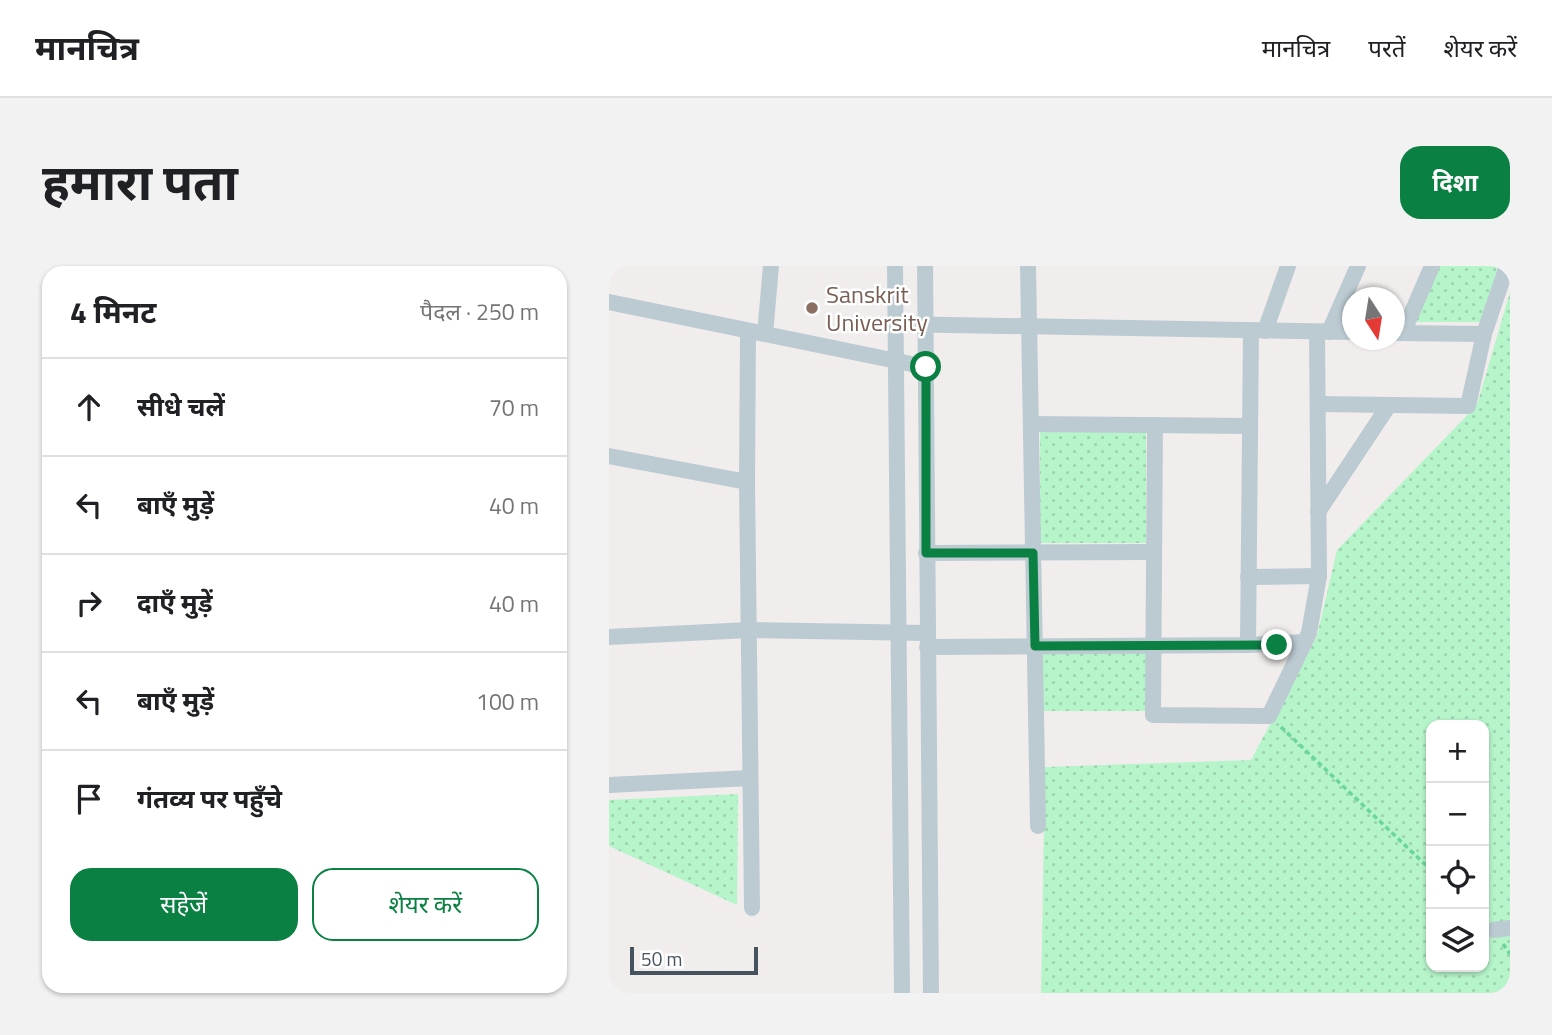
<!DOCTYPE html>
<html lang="hi">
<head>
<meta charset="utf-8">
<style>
	body { margin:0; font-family:"Titillium Web","Noto Sans Devanagari",sans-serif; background:#f2f2f2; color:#202124 }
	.controls { position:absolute; right:21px; bottom:21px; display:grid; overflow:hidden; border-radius:14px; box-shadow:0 2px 5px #0004 }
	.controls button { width:63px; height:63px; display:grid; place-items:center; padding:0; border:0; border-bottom:2px solid #e0e0e0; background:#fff; color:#202124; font:35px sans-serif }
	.compass { position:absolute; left:733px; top:21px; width:63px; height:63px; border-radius:50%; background:#fff; box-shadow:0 2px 5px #0004; rotate:168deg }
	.scale { position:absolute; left:21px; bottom:18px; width:128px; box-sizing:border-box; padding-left:7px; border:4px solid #44535d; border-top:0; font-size:19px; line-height:24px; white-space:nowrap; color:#44535d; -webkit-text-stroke:5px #fff; paint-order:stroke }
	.stop { position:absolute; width:21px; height:21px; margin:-16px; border:5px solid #0b8043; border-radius:50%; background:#fff }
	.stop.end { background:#0b8043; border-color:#fff; box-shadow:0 2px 7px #0008 }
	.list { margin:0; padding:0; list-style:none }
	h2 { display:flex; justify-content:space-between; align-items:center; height:91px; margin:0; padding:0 28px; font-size:30px }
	h2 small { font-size:23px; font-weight:400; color:#757577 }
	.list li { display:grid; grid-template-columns:46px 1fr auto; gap:21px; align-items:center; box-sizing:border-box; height:98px; padding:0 28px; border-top:2px solid #e0e0e0 }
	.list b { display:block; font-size:26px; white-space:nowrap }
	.list em { font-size:23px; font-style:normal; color:#757577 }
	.actions { display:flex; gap:14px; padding:21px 28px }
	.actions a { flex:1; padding:16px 0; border:2px solid #0b8043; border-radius:21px; text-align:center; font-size:24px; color:#0b8043 }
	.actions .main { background:#0b8043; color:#fff }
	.icon { flex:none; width:38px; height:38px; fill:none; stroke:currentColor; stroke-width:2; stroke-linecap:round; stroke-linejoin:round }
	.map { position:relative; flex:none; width:901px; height:727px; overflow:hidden; border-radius:21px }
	header { display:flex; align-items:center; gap:42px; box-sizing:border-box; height:98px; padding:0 35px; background:#fff; border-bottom:2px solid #e0e0e0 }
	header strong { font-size:33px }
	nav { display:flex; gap:38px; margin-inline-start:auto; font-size:24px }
	.intro { display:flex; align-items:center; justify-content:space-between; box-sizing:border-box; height:168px; padding:0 42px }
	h1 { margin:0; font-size:49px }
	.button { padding:18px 32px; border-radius:21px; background:#0b8043; color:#fff; font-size:24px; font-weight:700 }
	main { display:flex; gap:42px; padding:0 42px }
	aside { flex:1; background:#fff; border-radius:21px; box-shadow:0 2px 5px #0004 }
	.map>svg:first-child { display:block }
</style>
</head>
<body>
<header>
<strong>मानचित्र</strong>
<nav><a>मानचित्र</a><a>परतें</a><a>शेयर करें</a></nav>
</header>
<div class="intro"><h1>हमारा पता</h1><a class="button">दिशा</a></div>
<main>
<aside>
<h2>4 मिनट<small>पैदल · 250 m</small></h2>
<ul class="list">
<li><svg class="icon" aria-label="ahead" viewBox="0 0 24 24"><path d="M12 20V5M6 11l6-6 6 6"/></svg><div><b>सीधे चलें</b></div><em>70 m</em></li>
<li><svg class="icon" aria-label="left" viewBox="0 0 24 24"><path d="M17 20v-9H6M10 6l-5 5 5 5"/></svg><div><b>बाएँ मुड़ें</b></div><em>40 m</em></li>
<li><svg class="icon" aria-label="right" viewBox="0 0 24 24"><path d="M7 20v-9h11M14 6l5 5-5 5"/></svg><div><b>दाएँ मुड़ें</b></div><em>40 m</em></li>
<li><svg class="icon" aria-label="left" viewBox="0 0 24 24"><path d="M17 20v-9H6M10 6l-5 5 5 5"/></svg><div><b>बाएँ मुड़ें</b></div><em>100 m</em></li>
<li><svg class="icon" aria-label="arrive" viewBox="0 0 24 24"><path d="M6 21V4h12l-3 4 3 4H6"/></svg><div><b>गंतव्य पर पहुँचे</b></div></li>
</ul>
<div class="actions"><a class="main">सहेजें</a><a>शेयर करें</a></div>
</aside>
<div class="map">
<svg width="901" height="727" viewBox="0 0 901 727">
	<defs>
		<pattern id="grass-dots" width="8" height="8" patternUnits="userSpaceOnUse" patternTransform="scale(1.75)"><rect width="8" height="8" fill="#b6f4ca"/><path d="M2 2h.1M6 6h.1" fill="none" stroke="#9ed3b0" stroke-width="1.8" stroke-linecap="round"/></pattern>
	</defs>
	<rect width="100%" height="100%" fill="#f1eded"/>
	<g fill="url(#grass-dots)" fill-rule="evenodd">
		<path d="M 831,0 L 889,0 L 874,56 L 805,56 Z"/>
		<path d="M 901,26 L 901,727 L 432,727 L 436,501 L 642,494 L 708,370 L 728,284 L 868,139 ZM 822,459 L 875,459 L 875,701 L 822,701 Z"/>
		<rect x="431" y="166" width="106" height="111"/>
		<path d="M 433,387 L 538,387 L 537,445 L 433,445 Z"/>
		<path d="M 129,528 L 128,639 L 0,580 L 0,534 Z"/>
	</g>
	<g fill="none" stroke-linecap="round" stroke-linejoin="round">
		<g stroke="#6ad699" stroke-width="3.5" stroke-dasharray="5 3.5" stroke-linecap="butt">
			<path d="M 672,461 L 822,604"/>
			<path d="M 894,678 L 901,688"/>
		</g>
		<g stroke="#bccad2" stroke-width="16">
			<path d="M 286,0 L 293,727"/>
			<path d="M 316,0 L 322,727"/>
			<path d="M 419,0 L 429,560"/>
			<path d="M 0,36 L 317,101"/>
			<path d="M 286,58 L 744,66"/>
			<path d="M 139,65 L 138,216 L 143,642"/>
			<path d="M 656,65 L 679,0"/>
			<path d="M 720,66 L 749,0"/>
			<path d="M 786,67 L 875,68"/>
			<path d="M 794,67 L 823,0"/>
			<path d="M 156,68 L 162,0"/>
			<path d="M 709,138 L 859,140 L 875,68 L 898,0"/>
			<path d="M 422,158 L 641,160"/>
			<path d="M 546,159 L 544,449 L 660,450 L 700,367 L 710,310 L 708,66"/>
			<path d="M 0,190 L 138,216"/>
			<path d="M 709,246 L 780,139"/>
			<path d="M 317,287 L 545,286"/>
			<path d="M 639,311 L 710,310"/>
			<path d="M 0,371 L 140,364 L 318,367"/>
			<path d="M 639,379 L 642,64"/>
			<path d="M 318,381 L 639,379 L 695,376"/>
			<path d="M 0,519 L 141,512"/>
			<path d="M 884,664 L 901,662"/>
		</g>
	</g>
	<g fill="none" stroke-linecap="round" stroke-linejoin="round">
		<path stroke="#0b8043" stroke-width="9" d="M 317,101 L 317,287 L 424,287 L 426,380 L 668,379"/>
	</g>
	<circle fill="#8d6e63" stroke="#fff" stroke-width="2.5" cx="203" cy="42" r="7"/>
	<g text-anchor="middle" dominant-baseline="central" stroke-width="5" stroke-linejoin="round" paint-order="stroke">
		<g font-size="24" fill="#785e54" stroke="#fff" text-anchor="start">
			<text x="217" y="28">Sanskrit<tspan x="217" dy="28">University</tspan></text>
		</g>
	</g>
</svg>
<div class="controls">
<button>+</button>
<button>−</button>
<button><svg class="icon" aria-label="locate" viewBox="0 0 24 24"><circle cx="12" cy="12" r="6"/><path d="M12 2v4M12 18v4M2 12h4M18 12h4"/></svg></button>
<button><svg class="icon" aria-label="layers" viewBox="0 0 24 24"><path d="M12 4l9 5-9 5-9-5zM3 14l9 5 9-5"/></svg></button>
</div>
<svg class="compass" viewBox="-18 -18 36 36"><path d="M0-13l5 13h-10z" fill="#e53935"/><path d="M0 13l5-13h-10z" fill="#757577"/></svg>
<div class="scale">50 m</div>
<div class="stop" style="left:317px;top:101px"></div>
<div class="stop end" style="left:668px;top:379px"></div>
</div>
</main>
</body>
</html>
